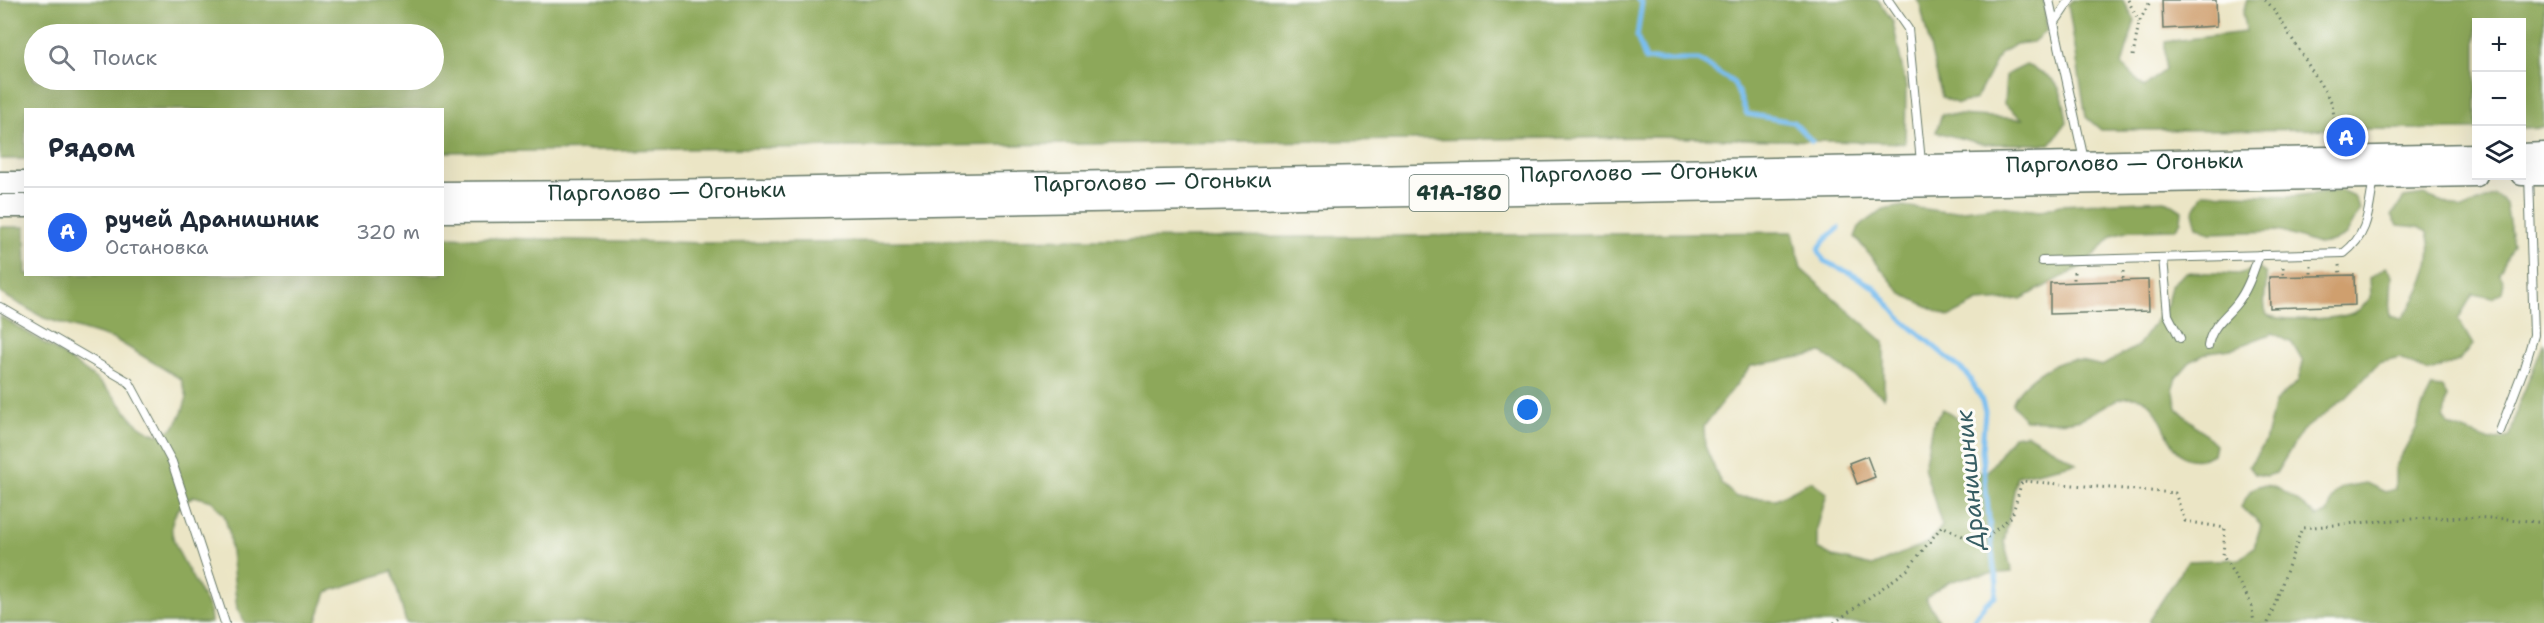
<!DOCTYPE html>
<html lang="ru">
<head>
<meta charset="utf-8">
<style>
	body { margin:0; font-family:"Shantell Sans",sans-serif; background:#f2f2f3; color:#1f2937 }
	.controls { position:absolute; right:18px; top:18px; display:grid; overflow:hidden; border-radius:0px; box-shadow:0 6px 24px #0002 }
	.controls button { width:54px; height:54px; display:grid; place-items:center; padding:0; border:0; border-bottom:2px solid #e0e1e3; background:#fff; color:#1f2937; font:30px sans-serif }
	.you { position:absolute; left:1528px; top:410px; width:21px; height:21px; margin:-15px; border:4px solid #fff; border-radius:50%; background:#1a73e8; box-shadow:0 0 0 9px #1a73e833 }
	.badge { display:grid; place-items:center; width:39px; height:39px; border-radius:50%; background:#2563eb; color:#fff; font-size:20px; font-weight:700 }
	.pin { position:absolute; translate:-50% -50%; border:3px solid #fff; box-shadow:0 2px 6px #0006 }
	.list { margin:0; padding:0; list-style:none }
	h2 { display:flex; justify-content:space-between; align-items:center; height:78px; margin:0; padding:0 24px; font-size:26px }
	h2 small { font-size:20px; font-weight:400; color:#747a83 }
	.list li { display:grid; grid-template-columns:39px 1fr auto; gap:18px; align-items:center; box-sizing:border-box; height:90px; padding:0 24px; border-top:2px solid #e0e1e3 }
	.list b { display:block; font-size:22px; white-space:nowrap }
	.list p { margin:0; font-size:20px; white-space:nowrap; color:#747a83 }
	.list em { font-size:20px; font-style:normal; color:#747a83 }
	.icon { flex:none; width:33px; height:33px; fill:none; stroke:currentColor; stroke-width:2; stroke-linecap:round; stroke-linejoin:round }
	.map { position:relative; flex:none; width:2544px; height:623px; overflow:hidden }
	.search { position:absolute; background:#fff; box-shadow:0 6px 24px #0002; left:24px; top:24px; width:420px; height:66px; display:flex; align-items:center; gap:15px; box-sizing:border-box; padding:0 21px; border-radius:33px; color:#747a83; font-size:22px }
	.panel { position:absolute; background:#fff; box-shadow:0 6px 24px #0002; left:24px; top:108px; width:420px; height:168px; border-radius:0px }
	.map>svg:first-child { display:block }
</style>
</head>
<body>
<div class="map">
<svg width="2544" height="623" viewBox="0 0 2544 623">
	<rect width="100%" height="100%" fill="#fdfcf7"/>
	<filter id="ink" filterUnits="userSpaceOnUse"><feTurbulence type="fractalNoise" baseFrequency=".0167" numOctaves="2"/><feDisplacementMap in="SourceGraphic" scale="12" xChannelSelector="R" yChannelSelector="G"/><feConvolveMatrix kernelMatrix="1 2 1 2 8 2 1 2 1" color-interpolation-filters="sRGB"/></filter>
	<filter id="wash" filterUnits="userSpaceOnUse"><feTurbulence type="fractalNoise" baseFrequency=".008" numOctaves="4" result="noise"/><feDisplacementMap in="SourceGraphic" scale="24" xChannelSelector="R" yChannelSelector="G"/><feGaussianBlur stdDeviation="1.35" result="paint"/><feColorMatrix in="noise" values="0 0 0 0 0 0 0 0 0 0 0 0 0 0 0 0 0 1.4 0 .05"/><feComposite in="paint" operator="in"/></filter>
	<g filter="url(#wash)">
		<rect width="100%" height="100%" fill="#ebe5c5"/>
		<g fill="#8da85a" stroke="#567247" stroke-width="1.5" fill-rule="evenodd">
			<path d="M 0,0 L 1878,0 L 1893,22 L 1906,87 L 1905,143 L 1653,137 L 443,152 L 442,110 L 26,110 L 25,159 L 0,159 ZM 34,34 L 434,34 L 434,80 L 34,80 Z"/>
			<path d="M 1917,0 L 2044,0 L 2047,30 L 2033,42 L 2016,44 L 2000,53 L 1976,99 L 1958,104 L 1942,97 L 1920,4 Z"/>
			<path d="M 2073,0 L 2123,0 L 2135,20 L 2122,65 L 2144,87 L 2165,70 L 2165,42 L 2245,32 L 2243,12 L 2247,0 L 2544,0 L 2544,127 L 2522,128 L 2522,22 L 2476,22 L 2476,129 L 2101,130 L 2086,117 L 2068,4 Z"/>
			<path d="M 2026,65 C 2059,78 2062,87 2067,122 L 2050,144 L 1983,144 L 1936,132 L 1942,114 L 2023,119 L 2004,104 L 2006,75 Z"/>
			<path d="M 2340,190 L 2354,196 L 2360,210 L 2346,235 L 2333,242 L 2318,244 L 2279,231 L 2210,233 L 2197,226 L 2193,212 L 2203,193 L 2295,196 Z"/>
			<path d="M 2424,195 L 2462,209 L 2495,195 L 2506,204 L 2513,245 L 2499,273 L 2504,282 L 2502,292 L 2493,298 L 2473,294 L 2458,319 L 2473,345 L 2458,361 L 2427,372 L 2400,358 L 2379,363 L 2347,397 L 2302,431 L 2276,473 L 2266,476 L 2255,474 L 2249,466 L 2265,442 L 2275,402 L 2298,381 L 2303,362 L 2292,343 L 2273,333 L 2231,349 L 2209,352 L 2190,362 L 2176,378 L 2173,387 L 2177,408 L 2215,444 L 2213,454 C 2166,480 2170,407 2140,398 C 2117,392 2100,412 2080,419 C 2064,424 2042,420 2025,420 L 2012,404 C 2019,384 2049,363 2070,360 C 2079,359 2092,364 2102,366 L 2138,346 L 2167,305 L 2171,285 L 2186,272 L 2238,274 L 2258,268 L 2266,274 C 2268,290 2261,300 2267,315 C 2282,322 2342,320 2357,311 C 2362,309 2367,301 2371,297 L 2370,278 L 2386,267 L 2392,275 L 2390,316 L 2401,319 C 2420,297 2436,262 2427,232 L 2418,227 L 2398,225 L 2392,215 L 2404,198 Z"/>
			<path d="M 2165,200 L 2182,211 L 2181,221 L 2175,229 L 2131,230 L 2113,235 L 2085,265 L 2021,299 L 1978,302 L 1949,317 L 1902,294 L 1855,237 L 1859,227 L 1883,210 L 1903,206 L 1946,212 L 1998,206 L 2040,211 L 2060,205 Z"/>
			<path d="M 0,227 L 25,227 L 26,274 L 442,274 L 443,237 L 706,243 L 1793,232 L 1801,269 L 1884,342 L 1884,397 L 1822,353 L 1751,366 L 1704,426 L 1705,446 L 1721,483 L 1736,497 L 1776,499 L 1811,481 L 1827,493 L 1817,529 L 1817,548 L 1834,557 L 1872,566 L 1929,542 L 1942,526 L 1924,467 L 1932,425 L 1943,409 L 1960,419 L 1965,431 L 1967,459 L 1974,472 L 1988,471 L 2013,436 L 2027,434 L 2077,463 L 2017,476 L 2004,542 L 2012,572 C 1982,575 1947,574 1926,599 L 1941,623 L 406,623 L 392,571 L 327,592 L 316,623 L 245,623 L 237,609 L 229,532 L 224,515 L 212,501 L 194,496 C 160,517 171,539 187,568 C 195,582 202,596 210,610 L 211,623 L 0,623 L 0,316 C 34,337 80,363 108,390 C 128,409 130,427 159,435 L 174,428 L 182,413 L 187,397 L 181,379 L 116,340 L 44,318 L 0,293 Z"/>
			<path d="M 2544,343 L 2544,623 L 2149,623 L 2149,620 L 2188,561 L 2239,559 L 2254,547 L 2261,525 L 2241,507 C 2244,502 2247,495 2251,491 C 2268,472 2304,506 2317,517 L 2327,513 L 2335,493 L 2343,487 L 2366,483 L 2385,492 L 2395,489 L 2395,468 L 2417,427 L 2422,407 L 2432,387 L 2442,388 L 2447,397 L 2444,417 L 2450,426 L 2490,441 L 2510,437 L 2518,406 Z"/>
		</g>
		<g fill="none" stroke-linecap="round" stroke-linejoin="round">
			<g stroke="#79bef0" stroke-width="5">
				<path d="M 1638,0 L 1642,2 L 1637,37 L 1646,60 L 1699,60 L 1734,83 L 1747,114 L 1793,122 L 1812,141"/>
				<path d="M 1839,228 L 1826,239 L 1818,249 L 1824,261 L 1850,273 L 1874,287 L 1900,318 L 1967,374 L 1981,398 L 1985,411 L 1982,451 L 1994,569 L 1997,583 L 1995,597 L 1985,604 L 1972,623"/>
			</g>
		</g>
		<g id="blocks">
			<g fill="#cf9f6e">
				<path d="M 2162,0 L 2216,0 L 2217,26 L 2163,29 Z"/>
				<path d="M 2354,275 L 2355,305 L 2270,308 L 2269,277 Z"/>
				<path d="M 2148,280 L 2149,311 L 2050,314 L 2050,283 Z"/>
				<path d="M 1867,456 L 1875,477 L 1857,484 L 1849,463 Z"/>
			</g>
		</g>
	</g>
	<g filter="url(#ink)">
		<use href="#blocks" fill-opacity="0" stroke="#667867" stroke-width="1.5"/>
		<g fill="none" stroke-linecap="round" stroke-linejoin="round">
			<g stroke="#667867" stroke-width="10">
				<g id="lane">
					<path d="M 1888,0 L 1908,29 L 1921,162"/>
					<path d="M 2049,0 L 2084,160"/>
					<path d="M 2055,22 L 2070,0"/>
					<path d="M 2163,258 L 2168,315 L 2180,338"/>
					<path d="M 2042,261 L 2344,253 C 2370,233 2368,209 2374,178"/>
					<path d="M 0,307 L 129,382 L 172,462 L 225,623"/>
					<path d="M 2208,346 C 2211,326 2225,318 2237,303 C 2248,289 2253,272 2259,255"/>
					<path d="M 2500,431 L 2524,368 L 2534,335 L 2529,175"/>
				</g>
			</g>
			<g stroke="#667867" stroke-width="25">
				<g id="primary">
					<path d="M 2522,155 L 2544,154"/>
					<path d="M 2522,174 L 2544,174"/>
					<path d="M 0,183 L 26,183"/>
					<path id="s1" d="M 442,193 L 612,192 L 2476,155"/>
					<path d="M 0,206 L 26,206"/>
					<path d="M 442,211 L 611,210 L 2476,175"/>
				</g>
			</g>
			<g stroke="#667867" stroke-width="3" stroke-dasharray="1.5 4.5" stroke-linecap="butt">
				<path d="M 2128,0 L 2139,22"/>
				<path d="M 2265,0 L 2273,8 L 2332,103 L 2337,137"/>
				<path d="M 2133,56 L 2139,22 L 2151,0"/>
				<path d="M 2339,265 L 2340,275"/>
				<path d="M 2311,266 L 2311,276"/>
				<path d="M 2283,267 L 2283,277"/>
				<path d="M 2123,271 L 2123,281"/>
				<path d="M 2074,272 L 2074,282"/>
				<path d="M 1834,623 L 1907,570 L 1942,526 L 1979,544 L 2012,516 L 2022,481 L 2175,493 L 2185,521 L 2225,528 L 2223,556 L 2251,603 L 2254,623"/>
				<path d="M 2268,623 L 2302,528 C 2382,521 2463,511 2544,523"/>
			</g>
			<use href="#lane" stroke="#fff" stroke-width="8"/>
			<use href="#primary" stroke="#fff" stroke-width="22"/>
		</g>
	</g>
	<g text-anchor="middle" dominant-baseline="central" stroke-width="6" stroke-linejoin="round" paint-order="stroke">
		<rect fill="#fdfcf7" stroke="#62766e" stroke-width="1.5" x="1409.5" y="175" width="99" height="36" rx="4.5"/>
		<g font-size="21" font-weight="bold" fill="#1f3d34">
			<text x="1459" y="193">41А-180</text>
		</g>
		<g font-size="22" fill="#1f3d34" stroke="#fdfcf7">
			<text stroke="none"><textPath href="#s1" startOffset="1683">Парголово — Огоньки</textPath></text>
			<text stroke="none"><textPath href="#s1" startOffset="1197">Парголово — Огоньки</textPath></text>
			<text stroke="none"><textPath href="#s1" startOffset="711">Парголово — Огоньки</textPath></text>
			<text stroke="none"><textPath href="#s1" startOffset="225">Парголово — Огоньки</textPath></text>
		</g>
		<g font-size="24" font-style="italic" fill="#365d63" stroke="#fdfcf7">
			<text transform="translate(1970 480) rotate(-95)">Дранишник</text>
		</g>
	</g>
</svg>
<div class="controls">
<button>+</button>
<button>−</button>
<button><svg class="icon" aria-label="layers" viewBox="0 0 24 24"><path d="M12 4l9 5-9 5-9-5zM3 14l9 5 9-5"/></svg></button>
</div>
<div class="you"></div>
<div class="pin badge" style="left:2346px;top:137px">A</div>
<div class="search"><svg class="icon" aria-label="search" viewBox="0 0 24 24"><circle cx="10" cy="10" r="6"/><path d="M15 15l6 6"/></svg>Поиск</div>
<section class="panel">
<h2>Рядом<small></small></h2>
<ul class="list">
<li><span class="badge">A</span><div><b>ручей Дранишник</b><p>Остановка</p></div><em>320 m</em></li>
</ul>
</section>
</div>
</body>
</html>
